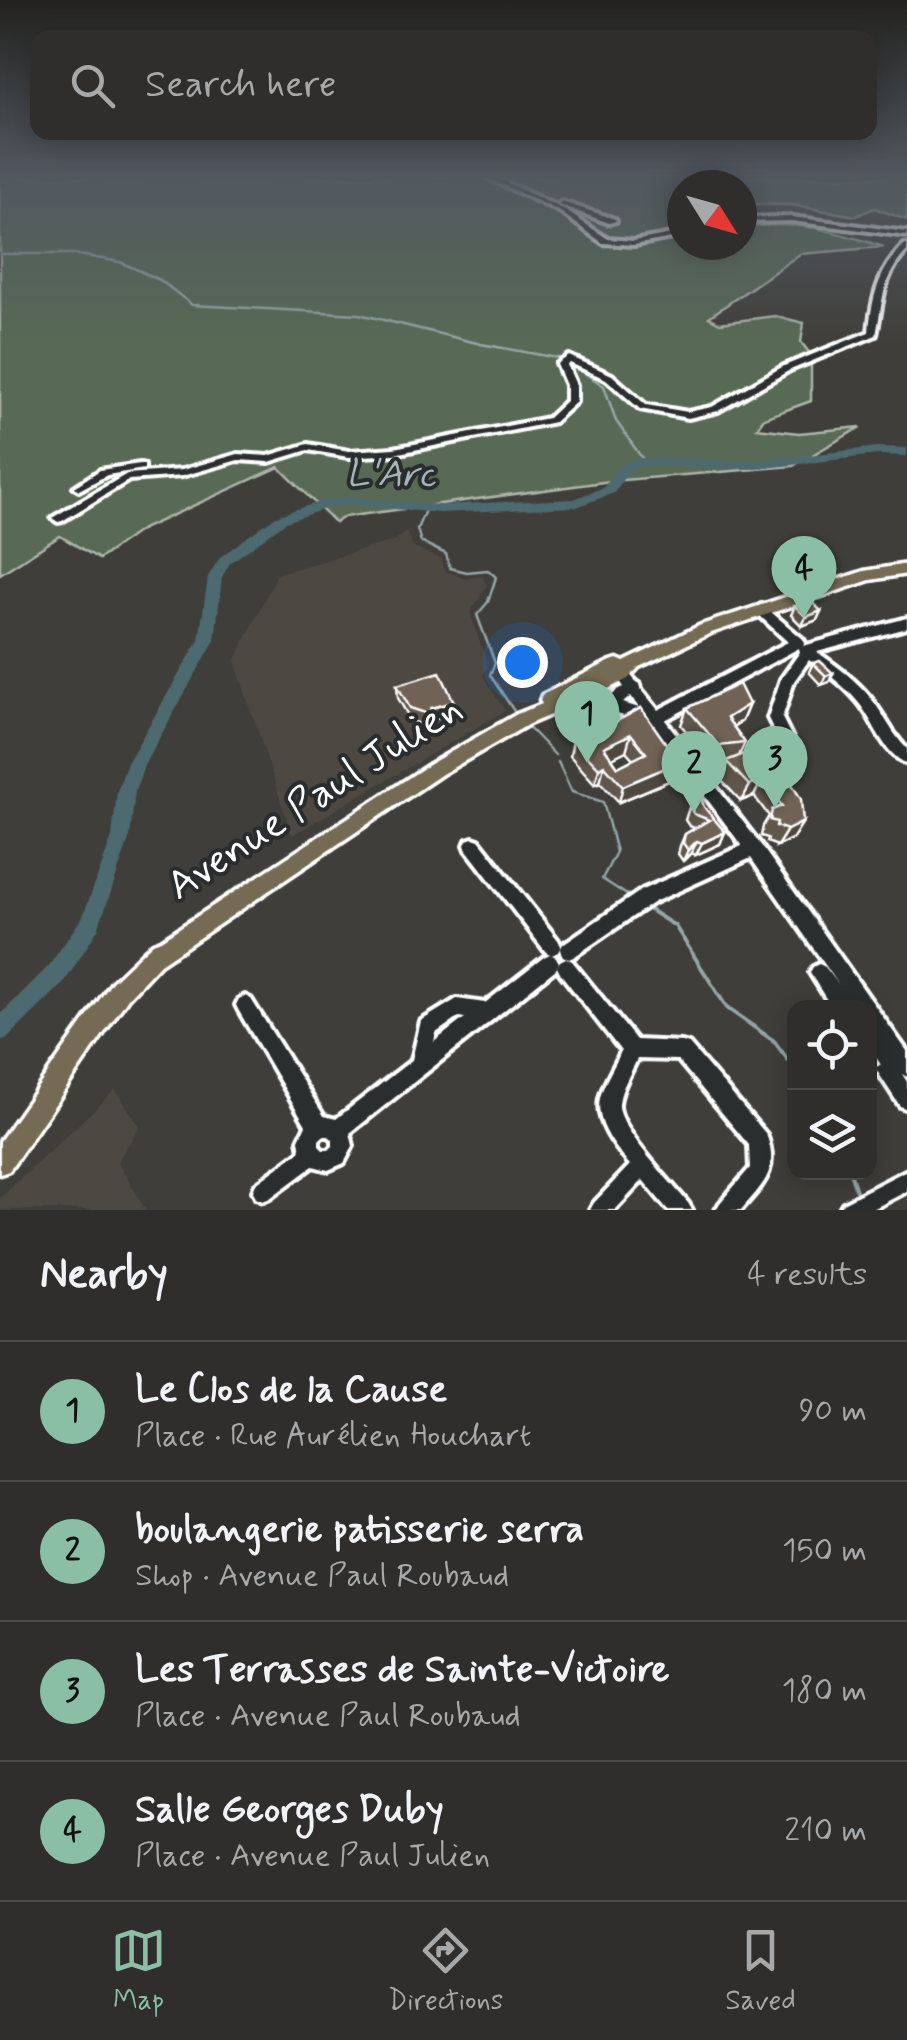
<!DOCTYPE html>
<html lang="en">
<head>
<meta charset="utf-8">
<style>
	body { margin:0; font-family:Mynerve,sans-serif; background:#373634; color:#f1f3f6 }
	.controls { position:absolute; right:30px; bottom:30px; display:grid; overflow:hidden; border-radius:20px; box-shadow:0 5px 25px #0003 }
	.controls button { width:90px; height:90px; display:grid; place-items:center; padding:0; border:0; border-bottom:2px solid #4a4a48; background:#2f2e2c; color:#f1f3f6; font:50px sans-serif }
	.compass { position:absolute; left:667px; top:170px; width:90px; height:90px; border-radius:50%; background:#2f2e2c; box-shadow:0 5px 25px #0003; rotate:127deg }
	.you { position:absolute; left:522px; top:662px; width:35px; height:35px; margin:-25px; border:8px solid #fff; border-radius:50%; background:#1a73e8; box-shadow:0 0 0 15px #1a73e833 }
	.badge { display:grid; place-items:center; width:65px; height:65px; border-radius:50%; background:#8abfa5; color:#111; font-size:32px; font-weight:700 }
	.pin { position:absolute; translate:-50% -82px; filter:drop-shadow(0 2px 5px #0008) }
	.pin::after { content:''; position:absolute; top:52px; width:35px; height:30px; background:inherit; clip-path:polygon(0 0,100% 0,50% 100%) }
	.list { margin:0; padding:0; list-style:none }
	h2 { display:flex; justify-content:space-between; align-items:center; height:130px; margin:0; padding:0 40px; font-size:42px }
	h2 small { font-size:32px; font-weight:400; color:#a7a8a9 }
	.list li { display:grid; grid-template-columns:65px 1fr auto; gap:30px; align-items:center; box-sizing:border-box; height:140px; padding:0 40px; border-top:2px solid #4a4a48 }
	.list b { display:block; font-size:38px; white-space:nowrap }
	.list p { margin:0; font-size:32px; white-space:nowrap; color:#a7a8a9 }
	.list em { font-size:32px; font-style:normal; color:#a7a8a9 }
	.icon { flex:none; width:55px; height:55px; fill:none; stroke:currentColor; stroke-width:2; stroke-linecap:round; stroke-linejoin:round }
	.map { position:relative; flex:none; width:907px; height:1210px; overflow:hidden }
	.search { position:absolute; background:#2f2e2c; box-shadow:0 5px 25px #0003; left:30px; right:30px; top:30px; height:110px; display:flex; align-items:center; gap:25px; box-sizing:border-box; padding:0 35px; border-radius:20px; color:#a7a8a9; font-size:38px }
	.sheet { height:690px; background:#2f2e2c }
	nav { display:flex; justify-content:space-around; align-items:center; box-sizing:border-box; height:140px; border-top:2px solid #4a4a48; background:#2f2e2c; font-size:28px; color:#a7a8a9 }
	nav a { display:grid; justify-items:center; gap:5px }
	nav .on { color:#8abfa5 }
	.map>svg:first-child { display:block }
</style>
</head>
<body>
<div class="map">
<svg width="907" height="1210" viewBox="0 0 907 1210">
	<rect width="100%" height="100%" fill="#3f3e3a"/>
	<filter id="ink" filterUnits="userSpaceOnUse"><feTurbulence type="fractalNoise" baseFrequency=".01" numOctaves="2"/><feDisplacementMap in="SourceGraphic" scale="20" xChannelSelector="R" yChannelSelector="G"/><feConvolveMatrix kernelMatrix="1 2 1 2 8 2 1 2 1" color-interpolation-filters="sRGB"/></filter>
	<g filter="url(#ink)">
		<g fill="#4e4943">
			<path d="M 406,532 L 414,548 L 441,559 L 445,571 L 466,579 L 482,575 L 487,585 L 470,613 L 488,665 L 483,676 L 505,711 L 292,835 L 235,661 L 277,574 L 394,541 Z"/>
			<path d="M 115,1090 L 140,1126 L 117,1162 L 146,1210 L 0,1210 L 0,1198 Z"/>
		</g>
		<path fill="#596b54" stroke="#acb5aa" stroke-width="2.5" d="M 0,177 L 907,177 L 907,220 L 874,208 L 856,216 L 791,205 L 742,204 L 742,185 L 682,185 L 682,217 L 676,221 L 682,245 L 742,245 L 742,228 C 797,219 833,231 884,247 L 800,254 L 709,317 L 720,323 L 775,316 L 804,323 L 801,342 L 811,355 L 811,401 L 764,418 L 757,428 L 799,433 L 861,427 L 793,466 L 611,481 L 344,517 L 335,523 L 279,467 L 140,530 L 99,559 L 60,536 L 0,574 Z"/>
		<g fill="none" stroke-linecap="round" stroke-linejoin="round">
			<g stroke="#94a6a9" stroke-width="2.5">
				<path d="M 0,254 L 73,254 L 120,262 L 160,280 L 192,305 L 359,314 L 481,344 L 563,359"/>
				<path d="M 571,364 L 604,386 L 616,421 L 644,461"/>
				<path d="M 426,508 L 417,529 L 421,542 L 446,554 L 450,568 L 467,572 L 488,570 L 496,577 L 488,602 L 477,615 L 495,663 L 490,675 L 516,714"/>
				<path d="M 525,724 L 555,755"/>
				<path d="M 558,762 L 572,792 L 603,802 L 616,852 L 602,879 L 630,897"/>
			</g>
			<g stroke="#94a6a9" stroke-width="4">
				<path d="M 627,895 L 630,897"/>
				<path d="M 645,907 L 675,926 L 727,1008 L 774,1041 L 794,1068"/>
				<path d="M 850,1172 L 856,1191"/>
			</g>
			<path fill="#4d6b6f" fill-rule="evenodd" d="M 877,447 L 907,448 L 907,456 L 877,455 L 757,469 L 640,466 L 628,472 L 614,493 L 576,507 L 440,513 L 348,505 L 327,508 L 286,522 L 230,563 L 222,577 L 215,640 L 144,765 L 135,791 L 130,837 L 98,929 L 64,983 L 8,1038 L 0,1041 L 0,1015 L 48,967 L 83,916 L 112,837 L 117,791 L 127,763 L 199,640 L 208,577 L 220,557 L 276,516 L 325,500 L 348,497 L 440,505 L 574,499 L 604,487 L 619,466 L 638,458 L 757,461 Z"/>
			<g stroke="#fff" stroke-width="8">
				<g id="minor">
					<path d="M 486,177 L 494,177 L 563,209 L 608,239 L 634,241 L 682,232 L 682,236 L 634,245 L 603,243 L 559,211 Z"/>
					<path d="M 562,202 L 615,219 L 616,221 L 609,223 L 560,205 L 560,203 Z"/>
					<path d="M 792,217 L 907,232 L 907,236 L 792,221 L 742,222 L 742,218 Z"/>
					<path d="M 904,245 L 907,245 L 907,251 C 881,278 883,302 876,335 L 790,370 L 718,411 L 688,418 L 640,409 L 606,379 L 570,363 L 567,365 L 576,385 L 576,402 L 554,422 L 394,454 L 349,457 L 308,450 L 269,462 L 238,460 L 182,476 L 129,480 L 62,521 L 58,522 L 52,518 L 127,474 L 182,470 L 238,454 L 268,456 L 308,444 L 349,451 L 394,448 L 548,418 L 566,401 L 566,385 L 557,364 L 569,356 L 612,375 L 646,405 L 688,412 L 712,407 L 784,366 L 869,332 C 872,297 879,270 904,245 Z"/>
					<path d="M 140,464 L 144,465 L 144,469 L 107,475 L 79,490 L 74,487 L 100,470 Z"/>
					<path d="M 761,605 L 765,607 L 803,639 L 805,643 L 803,646 L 907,618 L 907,628 L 817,652 C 837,666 858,681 873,701 C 885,717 893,735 907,749 L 907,764 C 882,752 875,722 858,702 C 844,685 826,672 809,660 L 794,681 L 782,718 L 797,748 L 795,752 L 790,754 L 785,752 L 768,718 L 781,679 L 800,652 L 799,648 L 665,720 L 760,844 L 907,1051 L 907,1077 L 902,1074 L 907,1082 L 907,1109 L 900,1106 L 870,1060 L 870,1035 L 875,1037 L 870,1028 L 870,1008 L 832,1008 L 810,973 L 813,967 L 819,964 L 825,967 L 839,985 L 751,858 L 654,902 L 575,956 L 569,959 L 563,956 L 560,950 L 563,944 L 642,890 L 742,846 L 650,722 L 612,713 L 584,703 L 575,689 L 577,685 C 589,682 586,690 594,695 C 598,697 606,698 610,699 L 617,690 L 624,687 L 615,674 L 617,670 C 629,666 631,680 640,684 L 641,689 L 658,710 L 788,642 L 757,613 L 755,610 ZM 631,696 L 639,708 L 623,703 Z"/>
					<path d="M 473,838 L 479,840 L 558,940 L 561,946 L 558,952 L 552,955 L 546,952 L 467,850 L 465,845 L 467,840 Z"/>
					<path d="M 550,954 L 556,957 L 559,963 L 556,969 L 350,1133 L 353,1146 L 344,1163 L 328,1170 L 313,1166 L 270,1198 L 263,1201 L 256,1198 L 253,1191 L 256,1184 L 301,1151 L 299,1140 L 306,1125 L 239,1011 L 236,1005 L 239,999 L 245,996 L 251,999 L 324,1116 L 336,1119 L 412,1060 L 421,1021 L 457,999 L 485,1003 L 544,957 ZM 459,1017 L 465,1018 L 434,1042 L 436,1033 ZM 323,1136 L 329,1136 L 333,1140 L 333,1146 L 329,1150 L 323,1150 L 319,1146 L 319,1140 Z"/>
					<path d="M 566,958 L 572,961 L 636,1040 L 682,1042 L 689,1044 L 766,1134 C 780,1171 763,1184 741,1210 L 716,1210 L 720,1203 L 750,1168 L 749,1145 L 678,1060 L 637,1059 C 631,1073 620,1089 619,1104 C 617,1127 672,1183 688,1203 L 692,1210 L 668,1210 L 643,1180 L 615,1210 L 590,1210 L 594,1203 L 630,1165 C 615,1147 595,1122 600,1098 C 604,1081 615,1067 621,1051 L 560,973 L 557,967 L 560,961 Z"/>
					<path d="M 907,1170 L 907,1191 L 871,1210 L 839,1210 L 843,1203 Z"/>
				</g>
			</g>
			<g stroke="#fff" stroke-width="7">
				<path id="major" d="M 907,564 L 907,574 L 870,580 L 711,633 L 639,667 L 628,679 L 588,699 L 529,724 L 442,774 L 160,964 L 128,998 L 9,1171 L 0,1174 L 0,1141 L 112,982 L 153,943 L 161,940 L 430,764 L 517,714 L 542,704 L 540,700 L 542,695 L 611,661 L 617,659 L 624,662 L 701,625 L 864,571 Z"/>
			</g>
			<use href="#minor" fill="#2a2d2e" fill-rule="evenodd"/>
			<use href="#major" fill="#746b52" fill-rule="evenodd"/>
		</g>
		<g fill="#60564b" stroke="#fff" stroke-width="2.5" fill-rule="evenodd">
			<path d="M 795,606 L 821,611 L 817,620 L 802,626 L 791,615 Z"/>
			<path d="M 813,663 L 833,673 L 829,682 L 821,685 L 809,672 Z"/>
			<path d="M 397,685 L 454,714 L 431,720 L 429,727 L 411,721 L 398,698 Z"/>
			<path d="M 749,704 L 742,721 L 733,726 L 745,743 L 739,756 L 767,756 L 760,770 L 774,765 L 793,838 L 777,846 L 767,842 L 768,838 L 761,836 L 763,826 L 769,816 L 754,796 L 741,801 L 719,778 L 726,761 L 712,763 L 681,725 L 687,708 Z"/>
			<path d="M 641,708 L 677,763 L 671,780 L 619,802 L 600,782 L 595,784 L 570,756 L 573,740 L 588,737 ZM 626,751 L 633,759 L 618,767 L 612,758 Z"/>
			<path d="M 693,795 L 725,832 L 720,844 L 696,855 L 691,853 L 683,861 L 678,854 L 680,846 L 685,834 L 695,828 L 689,826 L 685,820 Z"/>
		</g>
		<g fill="#4e463d" stroke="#fff" stroke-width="2.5">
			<path d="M 821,611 L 817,620 L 802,626 L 806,617 Z"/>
			<path d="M 833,673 L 829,682 L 821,685 L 826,676 Z"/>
			<path d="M 454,702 L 454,714 L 431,720 L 429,727 L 428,714 L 431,708 Z"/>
			<path d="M 749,704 L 742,721 L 720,735 L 727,718 Z"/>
			<path d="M 631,734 L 626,751 L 600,764 L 604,747 Z"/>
			<path d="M 767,756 L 759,772 L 762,780 L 754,796 L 741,801 Z"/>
			<path d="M 677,763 L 671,780 L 619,802 L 623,786 Z"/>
			<path d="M 604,765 L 600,782 L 595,784 L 599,768 Z"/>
			<path d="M 803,822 L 793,838 L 777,846 L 787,830 Z"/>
			<path d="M 725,832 L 720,844 L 696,855 L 702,843 Z"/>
			<path d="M 697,841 L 691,853 L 683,861 L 688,850 Z"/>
		</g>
		<g fill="#706457" stroke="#fff" stroke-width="2.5" fill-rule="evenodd">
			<path d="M 811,601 L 821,611 L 806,617 L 795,606 Z"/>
			<path d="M 820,661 L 833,673 L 826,676 L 813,663 Z"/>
			<path d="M 440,672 L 454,702 L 431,708 L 428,714 L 410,708 L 397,685 Z"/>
			<path d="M 739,684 L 749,704 L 727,718 L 745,743 L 719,746 L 687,708 Z"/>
			<path d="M 641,708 L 677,759 L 677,763 L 623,786 L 604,765 L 599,768 L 573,740 L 585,734 L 588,737 ZM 631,734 L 646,753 L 618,767 L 604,747 Z"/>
			<path d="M 757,750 L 767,756 L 758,770 L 774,765 L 785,773 L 801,799 L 803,822 L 787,830 L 776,826 L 777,822 L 770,820 L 772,810 L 782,806 L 762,780 L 749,785 L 726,761 L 752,751 L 754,755 Z"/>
			<path d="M 693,795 L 701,798 L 704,807 L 725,832 L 702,843 L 697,841 L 688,850 L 683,843 L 685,834 L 709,820 L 694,814 L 690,808 Z"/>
			<path d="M 870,1051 L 879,1064 L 870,1069 Z"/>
		</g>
	</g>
	<linearGradient id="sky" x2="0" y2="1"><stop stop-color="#232220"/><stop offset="0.51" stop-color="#525860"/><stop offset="1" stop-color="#525860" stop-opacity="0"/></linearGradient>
	<rect width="907" height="346" fill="url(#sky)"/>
	<g text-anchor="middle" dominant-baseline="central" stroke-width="8" stroke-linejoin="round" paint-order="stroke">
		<g font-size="38" font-style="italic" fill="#a6b5b7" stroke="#2a2d2e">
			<text transform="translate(391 475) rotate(1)">L'Arc</text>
		</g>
		<g font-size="42" fill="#fff" stroke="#2a2d2e">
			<text transform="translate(315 798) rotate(-33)">Avenue Paul Julien</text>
		</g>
	</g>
</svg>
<div class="controls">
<button><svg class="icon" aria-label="locate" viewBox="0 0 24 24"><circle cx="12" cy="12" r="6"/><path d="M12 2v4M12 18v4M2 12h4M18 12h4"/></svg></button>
<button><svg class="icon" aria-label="layers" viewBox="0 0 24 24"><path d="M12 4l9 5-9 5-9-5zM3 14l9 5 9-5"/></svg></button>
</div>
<svg class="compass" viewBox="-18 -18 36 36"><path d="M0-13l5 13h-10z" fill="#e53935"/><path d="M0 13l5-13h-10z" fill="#a7a8a9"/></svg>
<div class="you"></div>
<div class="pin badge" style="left:587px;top:763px">1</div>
<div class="pin badge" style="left:694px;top:813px">2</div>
<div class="pin badge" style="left:775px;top:808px">3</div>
<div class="pin badge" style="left:804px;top:618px">4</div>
<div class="search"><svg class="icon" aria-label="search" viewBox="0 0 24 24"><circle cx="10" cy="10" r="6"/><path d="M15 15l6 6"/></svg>Search here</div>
</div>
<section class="sheet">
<h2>Nearby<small>4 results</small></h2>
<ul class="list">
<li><span class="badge">1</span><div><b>Le Clos de la Cause</b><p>Place · Rue Aurélien Houchart</p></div><em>90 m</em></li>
<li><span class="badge">2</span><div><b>boulangerie patisserie serra</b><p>Shop · Avenue Paul Roubaud</p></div><em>150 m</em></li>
<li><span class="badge">3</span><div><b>Les Terrasses de Sainte-Victoire</b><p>Place · Avenue Paul Roubaud</p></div><em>180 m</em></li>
<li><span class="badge">4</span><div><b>Salle Georges Duby</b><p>Place · Avenue Paul Julien</p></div><em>210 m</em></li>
</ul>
</section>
<nav>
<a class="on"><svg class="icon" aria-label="map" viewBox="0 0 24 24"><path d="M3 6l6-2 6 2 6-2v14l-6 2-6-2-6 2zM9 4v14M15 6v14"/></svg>Map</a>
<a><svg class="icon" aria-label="directions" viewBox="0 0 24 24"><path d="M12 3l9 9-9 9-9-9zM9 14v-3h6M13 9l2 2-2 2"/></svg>Directions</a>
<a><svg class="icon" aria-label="saved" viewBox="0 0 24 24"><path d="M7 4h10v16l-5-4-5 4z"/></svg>Saved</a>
</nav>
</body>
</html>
